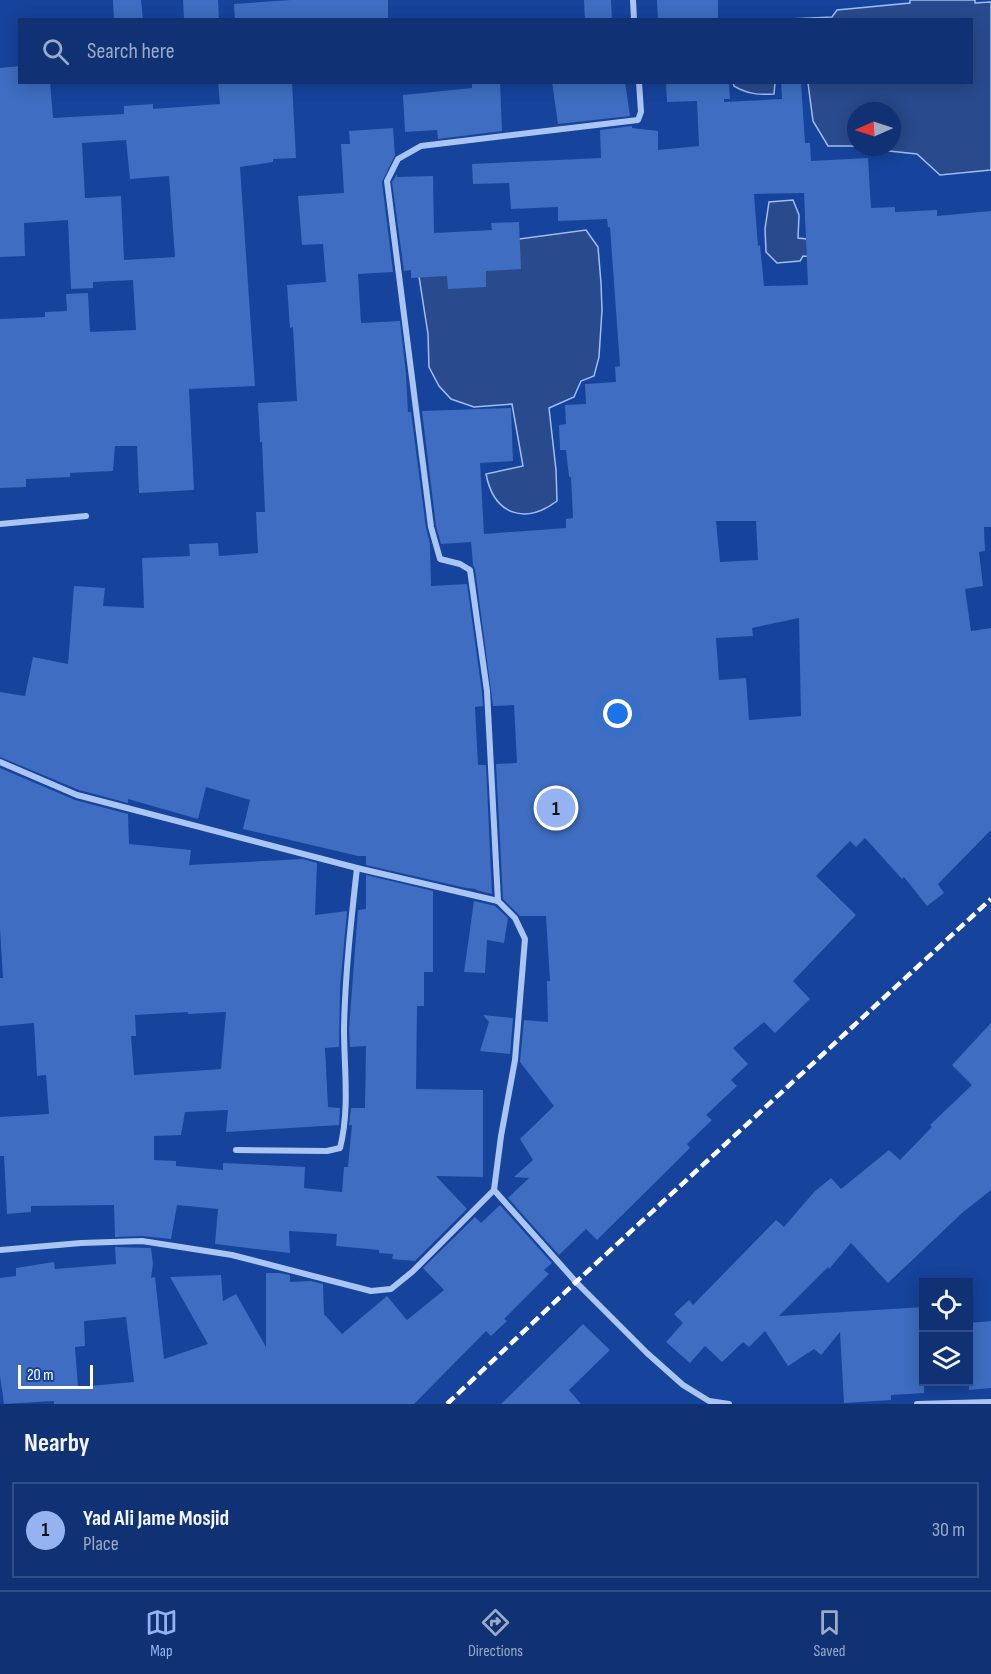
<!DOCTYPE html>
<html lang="en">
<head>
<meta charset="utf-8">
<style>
	body { margin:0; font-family:"Sofia Sans Condensed",sans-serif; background:#193a79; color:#f1f3f6 }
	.controls { position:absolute; right:18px; bottom:18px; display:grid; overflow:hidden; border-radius:0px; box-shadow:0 3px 15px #0003 }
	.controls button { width:54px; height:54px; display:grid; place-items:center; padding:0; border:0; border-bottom:2px solid #304d86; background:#103274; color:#f1f3f6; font:30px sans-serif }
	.compass { position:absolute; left:847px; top:102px; width:54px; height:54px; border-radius:50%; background:#103274; box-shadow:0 3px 15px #0003; rotate:267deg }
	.scale { position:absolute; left:18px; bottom:15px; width:75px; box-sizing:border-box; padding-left:6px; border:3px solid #fff; border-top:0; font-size:16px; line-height:21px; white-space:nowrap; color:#fff; -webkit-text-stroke:4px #16439b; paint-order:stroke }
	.you { position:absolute; left:618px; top:714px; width:21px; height:21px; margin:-15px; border:4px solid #fff; border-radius:50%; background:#1a73e8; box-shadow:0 0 0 9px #1a73e833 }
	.badge { display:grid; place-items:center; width:39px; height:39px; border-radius:50%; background:#95b2f1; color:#111; font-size:20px; font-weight:700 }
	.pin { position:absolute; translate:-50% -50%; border:3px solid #fff; box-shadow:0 2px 6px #0006 }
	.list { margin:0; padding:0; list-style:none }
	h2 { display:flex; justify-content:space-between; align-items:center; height:78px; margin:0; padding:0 24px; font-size:26px }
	h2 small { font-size:20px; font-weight:400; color:#9caac5 }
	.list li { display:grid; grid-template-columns:39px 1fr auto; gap:18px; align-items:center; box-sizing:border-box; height:96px; margin:0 12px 12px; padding:0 12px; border:2px solid #304d86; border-radius:0px }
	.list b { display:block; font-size:22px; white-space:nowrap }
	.list p { margin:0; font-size:20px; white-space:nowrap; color:#9caac5 }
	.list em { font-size:20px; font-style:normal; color:#9caac5 }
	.icon { flex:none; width:33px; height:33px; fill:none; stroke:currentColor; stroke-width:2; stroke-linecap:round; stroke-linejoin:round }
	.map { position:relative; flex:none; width:991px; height:1404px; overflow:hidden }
	.search { position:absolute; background:#103274; box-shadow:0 3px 15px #0003; left:18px; right:18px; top:18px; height:66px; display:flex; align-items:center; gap:15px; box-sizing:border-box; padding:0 21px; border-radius:0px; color:#9caac5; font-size:22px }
	.sheet { height:186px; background:#103274 }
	nav { display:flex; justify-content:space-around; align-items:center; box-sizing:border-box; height:84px; border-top:2px solid #304d86; background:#103274; font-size:16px; color:#9caac5 }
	nav a { display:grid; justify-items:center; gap:3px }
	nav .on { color:#95b2f1 }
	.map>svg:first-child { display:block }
</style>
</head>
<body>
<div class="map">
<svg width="991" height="1404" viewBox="0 0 991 1404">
	<rect width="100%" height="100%" fill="#16439b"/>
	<g fill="#294a8d" stroke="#9ebef5" stroke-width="1.5">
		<path d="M 910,0 L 975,0 L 975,3 L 991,2 L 991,170 L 940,175 L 917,154 L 889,151 L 875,147 L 892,147 L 892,111 L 856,111 L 856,146 L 828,146 L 813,121 L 808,83 L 972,82 L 972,20 L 789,19 L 832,17 L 837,10 L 910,3 Z"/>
		<path d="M 733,83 L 775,83 L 774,94 C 759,95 747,94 734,86 Z"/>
		<path d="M 793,200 L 799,215 L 798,238 L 807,239 L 816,257 L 803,256 L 800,261 L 777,263 L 766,252 L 765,229 L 769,202 Z"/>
		<path d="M 586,230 L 598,247 L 601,283 L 602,310 L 599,357 L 594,376 L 581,381 L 574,397 L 549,408 L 556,470 L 557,501 C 525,525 494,515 486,474 L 523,466 L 512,404 L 474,407 L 451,399 L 439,386 L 429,367 L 428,334 L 418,270 L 496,242 Z"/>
	</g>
	<g fill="#3e6dc1" fill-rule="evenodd">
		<path d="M 113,0 L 141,0 L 143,20 L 114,20 Z"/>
		<path d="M 183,0 L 218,0 L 219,20 L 184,20 Z"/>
		<path d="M 291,0 L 388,0 L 388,20 L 235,20 L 234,4 Z"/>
		<path d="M 584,0 L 611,0 L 612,20 L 585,20 Z"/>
		<path d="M 657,0 L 718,0 L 718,20 L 658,20 Z"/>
		<path d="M 20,66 L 20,82 L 50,82 L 53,118 L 124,114 L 124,106 L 153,104 L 153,109 L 220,104 L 218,82 L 292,82 L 296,158 L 273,159 L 273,162 L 240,167 L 255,386 L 189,389 L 194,490 L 139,493 L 137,446 L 115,446 L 113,471 L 70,473 L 70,477 L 26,479 L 26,487 L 0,488 L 0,319 L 45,317 L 45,312 L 67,311 L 66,294 L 88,293 L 90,332 L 136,330 L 133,280 L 93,282 L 93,288 L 71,289 L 68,220 L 24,223 L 25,256 L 0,257 L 0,68 ZM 126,140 L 130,179 L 169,176 L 175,257 L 124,260 L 121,196 L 85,198 L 82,143 Z"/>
		<path d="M 472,82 L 500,82 L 502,131 L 438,139 L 437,130 L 405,132 L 403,95 L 472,88 Z"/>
		<path d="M 552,82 L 625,82 L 630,116 L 558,124 Z"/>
		<path d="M 666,82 L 729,82 L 730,99 L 724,99 L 724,102 L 782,99 L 781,82 L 801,82 L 805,143 L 810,143 L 811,161 L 868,158 L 871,208 L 895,207 L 895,212 L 937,210 L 937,216 L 991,211 L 991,527 L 984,527 L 985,551 L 979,552 L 983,586 L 965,589 L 971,631 L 991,628 L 991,830 L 938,884 L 944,893 L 927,906 L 904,877 L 902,879 L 865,838 L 856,847 L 850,841 L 816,876 L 856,915 L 793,981 L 810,999 L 775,1033 L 764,1022 L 733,1048 L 748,1064 L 731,1080 L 737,1086 L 706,1115 L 712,1120 L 687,1144 L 690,1148 L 597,1240 L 586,1229 L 559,1255 L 508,1198 L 529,1178 L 514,1177 L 533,1160 L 520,1139 L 554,1106 L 520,1062 L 524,1020 L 548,1022 L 547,981 L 550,981 L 546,916 L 520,916 L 503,899 L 496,764 L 517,763 L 514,705 L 493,706 L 475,569 L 473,565 L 471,542 L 441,544 L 436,526 L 422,411 L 511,408 L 513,461 L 480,463 L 484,534 L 566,528 L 566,519 L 573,518 L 571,477 L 569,477 L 566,450 L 560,450 L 559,425 L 566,424 L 565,405 L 586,404 L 585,384 L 616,382 L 615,367 L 620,366 L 610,227 L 608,227 L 607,219 L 558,221 L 558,207 L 511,209 L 509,183 L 473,184 L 472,164 L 601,158 L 600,130 L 632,126 L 632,128 L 658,131 L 658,150 L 699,146 L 697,101 L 667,102 ZM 804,193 L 808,285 L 764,286 L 760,245 L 758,246 L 754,194 ZM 716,521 L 756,521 L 758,560 L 720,562 ZM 799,618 L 801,716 L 749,720 L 746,678 L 719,680 L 716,638 L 753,636 L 752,628 Z"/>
		<path d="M 393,128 L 395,155 L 382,182 L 393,272 L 358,274 L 361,323 L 400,321 L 406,374 L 408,412 L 411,412 L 426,528 L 430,544 L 431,586 L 467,584 L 482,692 L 483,706 L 475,707 L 478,765 L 486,765 L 492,894 L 476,890 L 476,889 L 466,888 L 366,865 L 366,856 L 358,856 L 243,829 L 250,800 L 206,787 L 198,819 L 128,799 L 128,803 L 79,790 L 0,757 L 0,692 L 25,696 L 33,657 L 68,664 L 74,586 L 105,588 L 103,606 L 144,608 L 142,558 L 190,556 L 189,544 L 218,543 L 219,556 L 258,553 L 256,512 L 265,512 L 262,442 L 260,442 L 258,403 L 297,401 L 293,327 L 290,328 L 287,285 L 326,282 L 323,244 L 302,245 L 298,196 L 344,193 L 341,144 L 350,144 L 349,131 Z"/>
		<path d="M 397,174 L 397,177 L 433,176 L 434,233 L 492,230 L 491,223 L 519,222 L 521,269 L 486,271 L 486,287 L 448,289 L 447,276 L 411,278 L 411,270 L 404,271 L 392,182 Z"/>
		<path d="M 0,768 L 75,800 L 128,814 L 129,844 L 191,850 L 189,865 L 303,859 L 317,863 L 315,915 L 347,911 L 340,988 L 339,1047 L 325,1048 L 328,1107 L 340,1108 L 339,1125 L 226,1132 L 228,1110 L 185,1112 L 181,1135 L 154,1136 L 154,1160 L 176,1161 L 176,1166 L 223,1170 L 223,1163 L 305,1167 L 304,1188 L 342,1192 L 344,1167 L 348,1167 L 352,1125 L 349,1125 L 351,1108 L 365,1108 L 366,1046 L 350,1047 L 349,1029 L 358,910 L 366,909 L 366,875 L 433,891 L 433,972 L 424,972 L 424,1006 L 417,1006 L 416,1089 L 483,1090 L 483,1177 L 436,1176 L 467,1209 L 415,1261 L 392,1259 L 393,1254 L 379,1253 L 379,1250 L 336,1246 L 337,1234 L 289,1231 L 290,1253 L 215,1244 L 218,1209 L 177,1205 L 171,1239 L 142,1236 L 115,1237 L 114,1205 L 31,1206 L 31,1212 L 7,1214 L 4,1156 L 0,1156 L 0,1117 L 49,1114 L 46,1075 L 37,1076 L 34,1023 L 0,1026 L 0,978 L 3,978 L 0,929 ZM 188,1012 L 188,1014 L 226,1012 L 221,1069 L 134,1075 L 131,1036 L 136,1036 L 135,1015 Z"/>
		<path d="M 474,901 L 495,906 L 508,918 L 504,943 L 487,940 L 485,973 L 464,972 Z"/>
		<path d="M 483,1015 L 513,1018 L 510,1054 L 480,1051 L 489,1022 Z"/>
		<path d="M 991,1023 L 991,1190 L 962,1213 L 888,1283 L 851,1243 L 829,1269 L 828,1267 L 779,1316 L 924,1307 L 924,1393 L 891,1395 L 891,1400 L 844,1403 L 840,1332 L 821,1355 L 814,1349 L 788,1366 L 765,1331 L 749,1347 L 743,1342 L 722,1362 L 705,1346 L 690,1363 L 666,1342 L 683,1323 L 674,1314 L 689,1300 L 693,1305 L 776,1220 L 784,1227 L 814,1192 L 831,1178 L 841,1189 L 889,1150 L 900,1160 L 932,1127 L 930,1125 L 972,1085 L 952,1065 Z"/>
		<path d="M 500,1205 L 552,1263 L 544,1270 L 549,1274 L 504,1319 L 507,1321 L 491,1336 L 486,1331 L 414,1404 L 54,1404 L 54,1401 L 4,1404 L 0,1376 L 0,1278 L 16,1276 L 16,1268 L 54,1262 L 55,1269 L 116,1264 L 115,1247 L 151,1248 L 153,1264 L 151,1278 L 155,1277 L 164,1359 L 208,1344 L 170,1277 L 221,1275 L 223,1301 L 236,1294 L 266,1347 L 266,1273 L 279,1273 L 290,1275 L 290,1282 L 311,1281 L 323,1284 L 324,1314 L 342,1334 L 387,1296 L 407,1320 L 444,1290 L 423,1268 L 475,1217 L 481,1223 ZM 126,1317 L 134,1382 L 78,1387 L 75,1347 L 85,1346 L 84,1321 Z"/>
		<path d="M 991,1321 L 991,1388 L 969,1390 L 969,1323 Z"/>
		<path d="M 583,1324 L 610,1350 L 569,1390 L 581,1404 L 501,1404 Z"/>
	</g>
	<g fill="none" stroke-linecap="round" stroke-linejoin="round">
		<g stroke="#abc5f2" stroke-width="6">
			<path d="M 633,0 L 634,20"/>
			<path d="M 0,524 L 86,516"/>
			<path d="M 0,762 L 77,795 L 357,868 L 498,901 L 515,918 L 525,939 L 515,1060 L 501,1136 L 494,1190 L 576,1282 L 647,1353 L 683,1385 L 709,1401 L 729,1404"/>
			<path d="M 498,901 L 487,691 L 470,570 L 460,564 L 440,559 L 431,527 L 387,181 L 398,159 L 421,146 L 638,120 L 641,112 L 639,82"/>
			<path d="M 236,1150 L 327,1151 L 340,1148 C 350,1109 344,1068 344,1029 C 345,975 351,922 357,868"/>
			<path d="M 0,1250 L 81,1243 L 142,1241 L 232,1255 L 371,1291 L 391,1289 L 412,1272 L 494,1190"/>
			<path d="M 917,1404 L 991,1402"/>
		</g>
		<path stroke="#fff" stroke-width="4.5" stroke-dasharray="10 4.5" stroke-linecap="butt" d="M 447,1404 L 576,1282 L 991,899"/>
	</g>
</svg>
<div class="controls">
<button><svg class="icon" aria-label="locate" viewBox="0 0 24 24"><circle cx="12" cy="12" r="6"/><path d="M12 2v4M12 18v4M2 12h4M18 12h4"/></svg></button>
<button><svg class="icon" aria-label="layers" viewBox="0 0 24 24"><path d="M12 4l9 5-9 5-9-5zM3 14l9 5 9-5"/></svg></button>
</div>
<svg class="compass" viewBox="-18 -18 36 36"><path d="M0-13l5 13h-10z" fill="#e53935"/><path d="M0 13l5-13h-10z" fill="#9caac5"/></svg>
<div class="scale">20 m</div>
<div class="you"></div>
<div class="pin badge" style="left:556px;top:808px">1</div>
<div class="search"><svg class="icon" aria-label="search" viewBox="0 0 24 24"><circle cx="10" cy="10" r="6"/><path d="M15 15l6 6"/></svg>Search here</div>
</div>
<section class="sheet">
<h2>Nearby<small></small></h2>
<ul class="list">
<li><span class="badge">1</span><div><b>Yad Ali Jame Mosjid</b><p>Place</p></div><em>30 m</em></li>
</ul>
</section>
<nav>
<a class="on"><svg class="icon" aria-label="map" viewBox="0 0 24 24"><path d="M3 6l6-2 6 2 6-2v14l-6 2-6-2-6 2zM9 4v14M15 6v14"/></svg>Map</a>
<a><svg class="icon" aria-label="directions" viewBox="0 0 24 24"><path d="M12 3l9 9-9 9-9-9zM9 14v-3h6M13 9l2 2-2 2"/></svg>Directions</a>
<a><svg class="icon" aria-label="saved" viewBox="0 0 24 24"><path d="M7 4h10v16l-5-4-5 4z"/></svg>Saved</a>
</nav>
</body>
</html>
